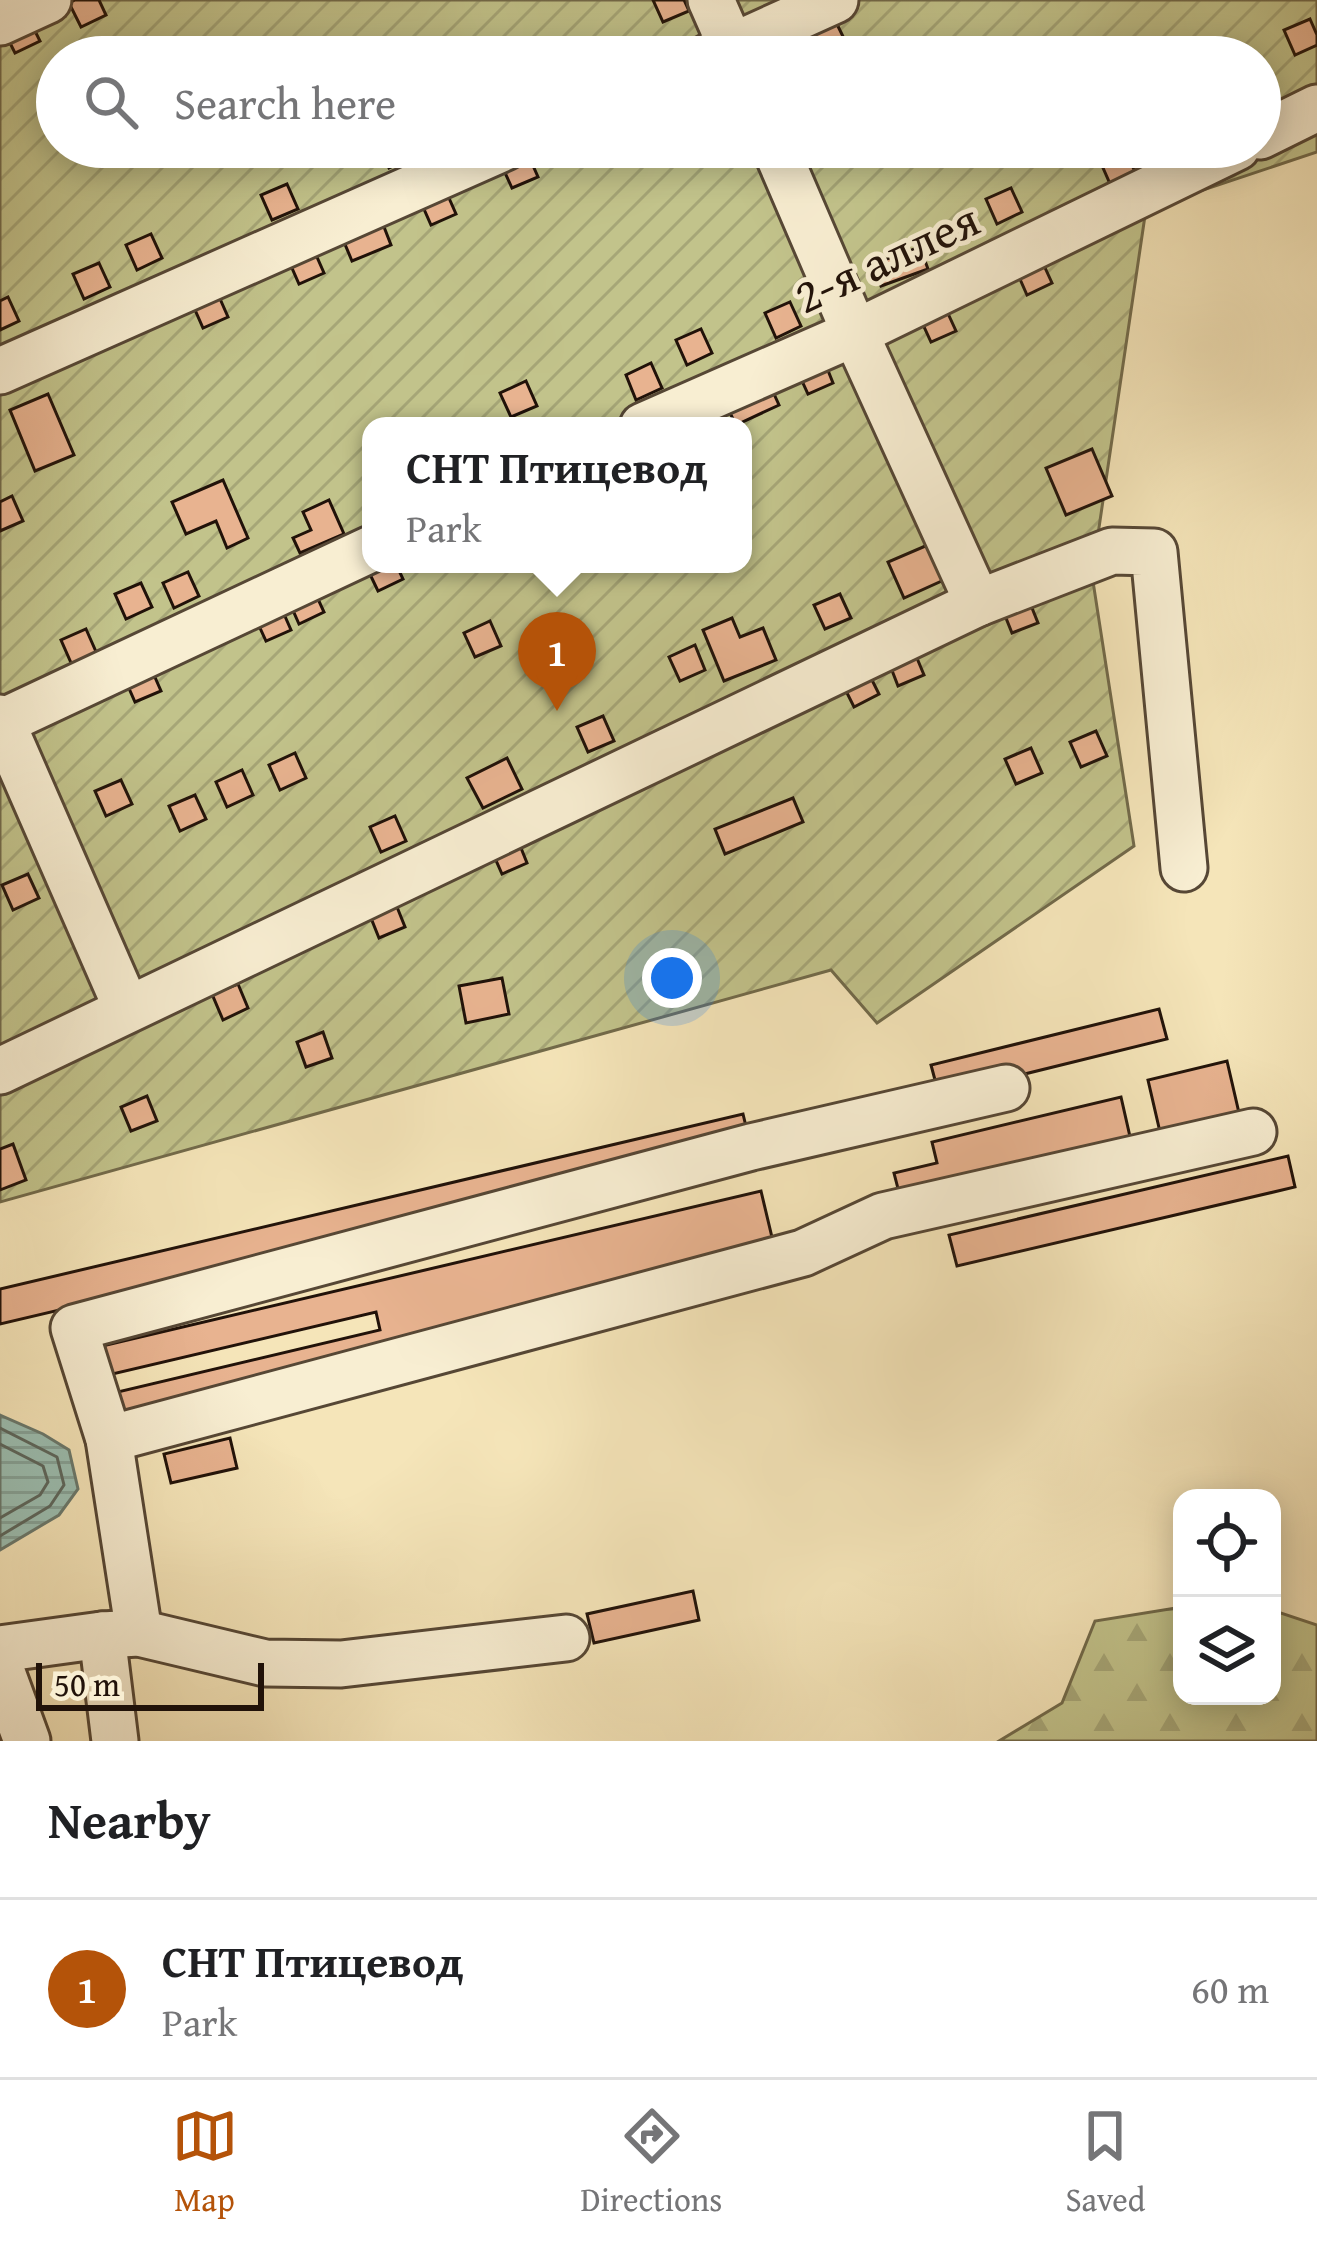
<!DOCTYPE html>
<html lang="en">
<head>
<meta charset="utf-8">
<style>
	body { margin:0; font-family:"Gentium Book Plus",serif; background:#f6f6f6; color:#202124 }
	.controls { position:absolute; right:36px; bottom:36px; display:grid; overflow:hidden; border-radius:24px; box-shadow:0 6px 30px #0003 }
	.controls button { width:108px; height:108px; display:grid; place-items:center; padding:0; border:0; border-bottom:3px solid #e0e0e0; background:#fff; color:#202124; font:60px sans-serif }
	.scale { position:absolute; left:36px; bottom:30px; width:228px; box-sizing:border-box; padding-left:12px; border:6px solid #211209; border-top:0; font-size:33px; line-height:42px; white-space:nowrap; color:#211209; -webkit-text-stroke:9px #f8eed2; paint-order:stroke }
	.you { position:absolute; left:672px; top:978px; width:42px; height:42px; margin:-30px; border:9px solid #fff; border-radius:50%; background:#1a73e8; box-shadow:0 0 0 18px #1a73e833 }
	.badge { display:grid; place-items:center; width:78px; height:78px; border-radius:50%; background:#b45309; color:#fff; font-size:39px; font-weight:700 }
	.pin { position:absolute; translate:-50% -99px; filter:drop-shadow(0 3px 6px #0008) }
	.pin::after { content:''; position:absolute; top:63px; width:42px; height:36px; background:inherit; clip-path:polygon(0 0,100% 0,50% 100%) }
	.popup { position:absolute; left:362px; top:417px; width:390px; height:156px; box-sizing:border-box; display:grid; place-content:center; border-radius:24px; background:#fff; filter:drop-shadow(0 3px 9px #0005); font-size:39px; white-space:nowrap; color:#757577 }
	.popup b { font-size:45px; color:#202124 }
	.popup::after { content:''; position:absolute; left:50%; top:100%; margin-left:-24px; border:24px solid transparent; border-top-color:#fff }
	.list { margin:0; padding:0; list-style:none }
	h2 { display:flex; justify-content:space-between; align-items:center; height:156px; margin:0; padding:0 48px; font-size:51px }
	h2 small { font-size:39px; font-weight:400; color:#757577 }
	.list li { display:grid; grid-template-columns:78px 1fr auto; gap:36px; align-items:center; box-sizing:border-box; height:180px; padding:0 48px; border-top:3px solid #e0e0e0 }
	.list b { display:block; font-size:45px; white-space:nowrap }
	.list p { margin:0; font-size:39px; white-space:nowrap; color:#757577 }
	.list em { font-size:39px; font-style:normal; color:#757577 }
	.icon { flex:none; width:66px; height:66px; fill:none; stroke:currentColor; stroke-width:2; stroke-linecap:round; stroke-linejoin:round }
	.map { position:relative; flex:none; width:1317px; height:1741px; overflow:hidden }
	.search { position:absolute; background:#fff; box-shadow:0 6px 30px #0003; left:36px; right:36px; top:36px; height:132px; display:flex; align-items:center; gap:30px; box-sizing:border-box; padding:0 42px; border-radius:66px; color:#757577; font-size:45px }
	.sheet { height:336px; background:#fff }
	nav { display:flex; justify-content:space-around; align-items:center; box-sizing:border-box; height:168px; border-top:3px solid #e0e0e0; background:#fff; font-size:33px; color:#757577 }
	nav a { display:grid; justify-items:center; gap:6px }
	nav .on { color:#b45309 }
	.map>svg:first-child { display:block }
</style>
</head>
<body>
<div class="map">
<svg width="1317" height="1741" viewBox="0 0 1317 1741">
	<defs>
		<pattern id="forest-firs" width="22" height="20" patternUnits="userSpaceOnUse" patternTransform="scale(3)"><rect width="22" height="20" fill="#c2c38b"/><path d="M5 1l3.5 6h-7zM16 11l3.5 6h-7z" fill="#a6a677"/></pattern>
		<pattern id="garden-furrows" width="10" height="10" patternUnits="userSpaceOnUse" patternTransform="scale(3)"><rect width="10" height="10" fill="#c2c38b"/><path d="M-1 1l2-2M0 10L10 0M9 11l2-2" fill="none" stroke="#a6a677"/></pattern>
		<pattern id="water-rules" width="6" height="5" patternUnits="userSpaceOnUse" patternTransform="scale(3)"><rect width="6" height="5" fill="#9cbfb2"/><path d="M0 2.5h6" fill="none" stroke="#86a398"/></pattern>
	</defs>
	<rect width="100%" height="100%" fill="#f5e5b9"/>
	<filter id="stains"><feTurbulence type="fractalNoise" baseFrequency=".00167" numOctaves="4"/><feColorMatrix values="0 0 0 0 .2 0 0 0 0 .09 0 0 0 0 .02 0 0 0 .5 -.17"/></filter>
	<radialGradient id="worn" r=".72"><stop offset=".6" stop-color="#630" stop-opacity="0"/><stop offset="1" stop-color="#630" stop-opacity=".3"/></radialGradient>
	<path fill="url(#forest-firs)" stroke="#726a4a" stroke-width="3" d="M 1182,1607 L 1182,1696 L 1272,1696 L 1272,1610 L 1317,1625 L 1317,1741 L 999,1741 L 1062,1703 L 1095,1621 Z"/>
	<path fill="url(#garden-furrows)" stroke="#726a4a" stroke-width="3" fill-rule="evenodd" d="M 0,0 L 1317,0 L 1317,152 L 1146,209 L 1092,575 L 1134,846 L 877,1023 L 831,970 L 0,1202 ZM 57,57 L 1260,57 L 1260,147 L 57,147 ZM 371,426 L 743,426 L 743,564 L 371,564 Z"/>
	<path fill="url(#water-rules)" stroke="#6b7a6e" stroke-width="3" d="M 0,1415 L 43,1434 L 69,1450 L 78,1489 L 59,1515 L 0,1550 Z"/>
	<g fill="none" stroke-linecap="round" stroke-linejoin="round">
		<g stroke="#5e685e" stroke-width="3">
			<path d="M 0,1428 L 57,1457 L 64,1485 L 50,1506 L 0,1536"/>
			<path d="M 0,1444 L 43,1466 L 48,1482 L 40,1495 L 0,1518"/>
		</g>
	</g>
	<g fill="#e8b390" stroke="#211209" stroke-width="3">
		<path d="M 75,0 L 99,0 L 106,15 L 81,27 L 69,3 Z"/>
		<path d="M 653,0 L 684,0 L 689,11 L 663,22 Z"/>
		<path d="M 833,16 L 853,57 L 793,57 L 784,39 Z"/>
		<path d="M 28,17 L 40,41 L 15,53 L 3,29 Z"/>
		<path d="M 1310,19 L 1317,35 L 1317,45 L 1295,55 L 1284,30 Z"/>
		<path d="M 380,147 L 410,147 L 414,156 L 389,168 Z"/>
		<path d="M 1125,150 L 1136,174 L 1111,186 L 1100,161 Z"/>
		<path d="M 527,152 L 538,177 L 512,188 L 501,164 Z"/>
		<path d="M 287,184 L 298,209 L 272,220 L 261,195 Z"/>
		<path d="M 1011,188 L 1022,212 L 997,224 L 986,199 Z"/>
		<path d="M 445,189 L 456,214 L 431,225 L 420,200 Z"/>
		<path d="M 379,214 L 391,245 L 352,261 L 339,230 Z"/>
		<path d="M 151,234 L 162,258 L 137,270 L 126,245 Z"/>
		<path d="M 920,247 L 928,269 L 881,286 L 873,264 Z"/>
		<path d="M 313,248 L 324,273 L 299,284 L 288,259 Z"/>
		<path d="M 1041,259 L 1052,283 L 1027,295 L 1016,270 Z"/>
		<path d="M 99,263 L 110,287 L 84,299 L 73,274 Z"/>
		<path d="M 217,292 L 228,317 L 203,328 L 192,303 Z"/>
		<path d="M 8,297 L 19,321 L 0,330 L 0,301 Z"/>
		<path d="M 790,302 L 801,326 L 776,338 L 765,313 Z"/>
		<path d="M 945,307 L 956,331 L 931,342 L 920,318 Z"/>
		<path d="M 701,329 L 712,353 L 687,365 L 676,340 Z"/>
		<path d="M 823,358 L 833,383 L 808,394 L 797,370 Z"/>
		<path d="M 651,363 L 662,388 L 636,400 L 626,375 Z"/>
		<path d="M 526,381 L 537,406 L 511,417 L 500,393 Z"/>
		<path d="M 769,383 L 779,405 L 736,425 L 725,403 Z"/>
		<path d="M 48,394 L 74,455 L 35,471 L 10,410 Z"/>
		<path d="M 1092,449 L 1112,496 L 1066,515 L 1046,468 Z"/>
		<path d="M 223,480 L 248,538 L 227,548 L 216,521 L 186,534 L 172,502 Z"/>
		<path d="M 12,496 L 23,521 L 0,531 L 0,502 Z"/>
		<path d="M 329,500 L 344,534 L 300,553 L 293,538 L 311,530 L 303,512 Z"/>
		<path d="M 930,544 L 946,579 L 904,598 L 888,562 Z"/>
		<path d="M 371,564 L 396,564 L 403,579 L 378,591 L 366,566 Z"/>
		<path d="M 188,572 L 199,596 L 174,608 L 163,583 Z"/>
		<path d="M 141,583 L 152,607 L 126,619 L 115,594 Z"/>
		<path d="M 313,588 L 324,612 L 299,624 L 288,599 Z"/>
		<path d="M 840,594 L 851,618 L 825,629 L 814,605 Z"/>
		<path d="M 1028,598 L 1038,623 L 1012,633 L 1002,608 Z"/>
		<path d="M 280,605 L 291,630 L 266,641 L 255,617 Z"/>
		<path d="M 732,618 L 740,637 L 763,628 L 776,660 L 724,681 L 703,630 Z"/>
		<path d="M 490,621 L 501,646 L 475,657 L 464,633 Z"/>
		<path d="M 86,629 L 97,654 L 72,665 L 61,640 Z"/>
		<path d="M 695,645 L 705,670 L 680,681 L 669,657 Z"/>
		<path d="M 914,651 L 924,675 L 898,686 L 888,660 Z"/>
		<path d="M 150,666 L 161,691 L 135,702 L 124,677 Z"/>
		<path d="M 867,670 L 879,694 L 854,707 L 842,683 Z"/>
		<path d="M 603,716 L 614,741 L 588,752 L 577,727 Z"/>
		<path d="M 1096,731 L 1107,756 L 1081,767 L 1070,742 Z"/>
		<path d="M 1031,748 L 1042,773 L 1016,784 L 1005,759 Z"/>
		<path d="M 295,753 L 306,778 L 280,790 L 269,765 Z"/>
		<path d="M 507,758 L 522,789 L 483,808 L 467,778 Z"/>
		<path d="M 242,770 L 253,795 L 227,807 L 216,782 Z"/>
		<path d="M 121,780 L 132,804 L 106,816 L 95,791 Z"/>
		<path d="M 195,795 L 206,819 L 180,831 L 169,806 Z"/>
		<path d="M 793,798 L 803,822 L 725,854 L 715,829 Z"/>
		<path d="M 395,816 L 406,841 L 381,852 L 370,827 Z"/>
		<path d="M 517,838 L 527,863 L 502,874 L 491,849 Z"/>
		<path d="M 28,874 L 39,898 L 13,910 L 2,885 Z"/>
		<path d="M 395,902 L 405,927 L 379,938 L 369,913 Z"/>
		<path d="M 502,978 L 509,1014 L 466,1023 L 459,986 Z"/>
		<path d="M 238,984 L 248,1008 L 223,1020 L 212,994 Z"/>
		<path d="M 1159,1009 L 1167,1039 L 939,1095 L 931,1065 Z"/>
		<path d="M 323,1032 L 332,1058 L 306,1067 L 297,1042 Z"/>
		<path d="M 1227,1061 L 1242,1126 L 1163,1145 L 1148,1080 Z"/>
		<path d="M 147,1096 L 157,1121 L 131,1131 L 121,1107 Z"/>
		<path d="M 1121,1097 L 1133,1150 L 902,1204 L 894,1173 L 937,1163 L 932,1142 Z"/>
		<path d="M 743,1114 L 751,1147 L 0,1324 L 0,1289 Z"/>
		<path d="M 13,1144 L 26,1180 L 0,1190 L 0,1149 Z"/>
		<path d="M 1288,1156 L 1295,1187 L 957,1266 L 949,1235 Z"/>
		<path d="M 761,1191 L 775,1250 L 116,1420 L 109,1394 L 380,1330 L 376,1312 L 104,1376 L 98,1347 Z"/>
		<path d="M 230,1438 L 237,1468 L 171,1483 L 164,1454 Z"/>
		<path d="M 693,1591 L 699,1620 L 594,1643 L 587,1614 Z"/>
	</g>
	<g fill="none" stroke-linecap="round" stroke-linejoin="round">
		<g stroke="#564735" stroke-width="51">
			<g id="minor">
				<path d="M 711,0 L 736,57"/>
				<path d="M 0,22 L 48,0"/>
				<path d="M 709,57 L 835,0"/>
				<path d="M 1260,136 L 1317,108"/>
				<path d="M 775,147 L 855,333 L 978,603"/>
				<path d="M 0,371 L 505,147"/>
				<path d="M 643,426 L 855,333 L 1237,147"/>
				<path d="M 0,718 L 127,1009"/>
				<path d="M 0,723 L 371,549"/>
				<path d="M 0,1071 L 978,603 L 1112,551 L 1154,552 L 1184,868"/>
				<path d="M 109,1439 L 803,1253 L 883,1216 L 1253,1132"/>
				<path d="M 139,1633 L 109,1439 L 74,1328 L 751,1147 L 1006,1088"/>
				<path d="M 102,1635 L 115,1741"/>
				<path d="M 0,1649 L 102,1635 L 139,1633 L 265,1663 L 341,1664 L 566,1638"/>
				<path d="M 0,1667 L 27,1741"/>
			</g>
		</g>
		<use href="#minor" stroke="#f8eed2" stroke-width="45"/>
	</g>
	<g text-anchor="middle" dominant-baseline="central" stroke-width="10" stroke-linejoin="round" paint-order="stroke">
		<g font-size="48" fill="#211209" stroke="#f8eed2">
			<text transform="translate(886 257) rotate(-25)">2-я аллея</text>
		</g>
	</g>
	<rect width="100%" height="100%" filter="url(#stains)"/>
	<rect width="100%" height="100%" fill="url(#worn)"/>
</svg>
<div class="controls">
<button><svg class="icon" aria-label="locate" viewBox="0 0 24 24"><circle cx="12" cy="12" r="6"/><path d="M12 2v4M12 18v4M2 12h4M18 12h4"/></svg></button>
<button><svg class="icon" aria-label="layers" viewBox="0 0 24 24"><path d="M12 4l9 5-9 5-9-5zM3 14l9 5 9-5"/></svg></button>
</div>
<div class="scale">50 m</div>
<div class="you"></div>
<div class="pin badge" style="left:557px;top:711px">1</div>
<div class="popup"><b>СНТ Птицевод</b>Park</div>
<div class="search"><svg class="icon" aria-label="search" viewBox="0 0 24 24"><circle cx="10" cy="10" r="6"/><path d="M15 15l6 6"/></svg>Search here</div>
</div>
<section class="sheet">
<h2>Nearby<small></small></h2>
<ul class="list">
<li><span class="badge">1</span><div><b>СНТ Птицевод</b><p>Park</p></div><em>60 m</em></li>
</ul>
</section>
<nav>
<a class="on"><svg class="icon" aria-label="map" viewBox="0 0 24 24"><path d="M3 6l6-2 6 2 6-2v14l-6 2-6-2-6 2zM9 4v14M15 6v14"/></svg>Map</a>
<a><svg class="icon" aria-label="directions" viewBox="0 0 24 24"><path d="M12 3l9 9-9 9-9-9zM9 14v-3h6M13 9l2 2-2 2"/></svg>Directions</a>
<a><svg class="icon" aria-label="saved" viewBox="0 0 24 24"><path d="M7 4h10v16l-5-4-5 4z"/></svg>Saved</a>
</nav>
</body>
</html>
